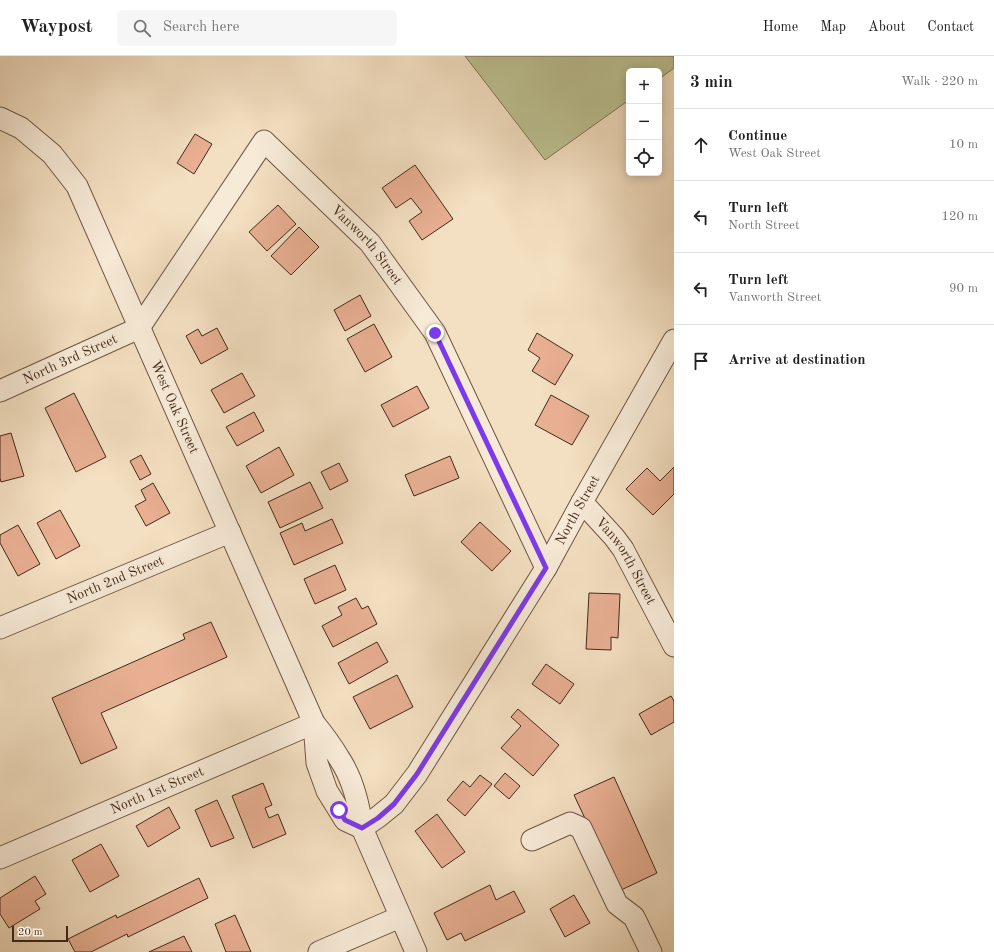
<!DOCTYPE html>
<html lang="en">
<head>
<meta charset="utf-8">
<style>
	body { margin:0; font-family:"Old Standard TT",serif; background:#f6f6f6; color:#222 }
	.controls { position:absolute; right:12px; top:12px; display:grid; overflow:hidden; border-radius:6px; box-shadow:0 2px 10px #0003 }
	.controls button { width:36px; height:36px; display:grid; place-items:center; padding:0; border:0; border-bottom:1px solid #e0e0e0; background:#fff; color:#222; font:20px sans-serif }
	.scale { position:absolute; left:12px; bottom:10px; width:56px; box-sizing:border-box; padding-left:4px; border:2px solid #44291a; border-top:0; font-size:11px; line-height:14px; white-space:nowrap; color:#44291a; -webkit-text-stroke:3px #f7ead7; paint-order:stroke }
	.stop { position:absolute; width:12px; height:12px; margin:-9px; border:3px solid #7c3aed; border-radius:50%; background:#fff }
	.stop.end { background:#7c3aed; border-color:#fff; box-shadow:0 1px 4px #0008 }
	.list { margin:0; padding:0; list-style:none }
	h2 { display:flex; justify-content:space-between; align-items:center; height:52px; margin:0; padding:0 16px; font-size:17px }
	h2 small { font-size:13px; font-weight:400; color:#767676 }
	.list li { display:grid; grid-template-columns:26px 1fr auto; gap:12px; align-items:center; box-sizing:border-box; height:72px; padding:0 16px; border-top:1px solid #e0e0e0 }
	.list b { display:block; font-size:15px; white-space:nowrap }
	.list p { margin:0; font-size:13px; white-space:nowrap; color:#767676 }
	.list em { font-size:13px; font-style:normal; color:#767676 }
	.icon { flex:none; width:22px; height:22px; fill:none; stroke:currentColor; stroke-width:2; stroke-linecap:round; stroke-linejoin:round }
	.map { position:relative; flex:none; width:674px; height:896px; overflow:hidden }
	header { display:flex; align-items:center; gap:24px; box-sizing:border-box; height:56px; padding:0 20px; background:#fff; border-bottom:1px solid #e0e0e0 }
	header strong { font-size:19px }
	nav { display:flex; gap:22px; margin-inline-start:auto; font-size:14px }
	.search { width:280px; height:36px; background:#f6f6f6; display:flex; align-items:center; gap:10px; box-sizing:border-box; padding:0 14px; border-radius:6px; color:#767676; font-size:15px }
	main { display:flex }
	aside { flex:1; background:#fff }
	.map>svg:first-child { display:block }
</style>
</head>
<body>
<header>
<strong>Waypost</strong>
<div class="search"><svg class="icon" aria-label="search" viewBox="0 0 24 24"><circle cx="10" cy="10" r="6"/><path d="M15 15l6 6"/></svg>Search here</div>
<nav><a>Home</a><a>Map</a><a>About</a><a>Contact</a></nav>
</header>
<main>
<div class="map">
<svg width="674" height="896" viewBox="0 0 674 896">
	<rect width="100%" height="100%" fill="#f3dfc1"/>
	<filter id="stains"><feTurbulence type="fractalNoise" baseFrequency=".005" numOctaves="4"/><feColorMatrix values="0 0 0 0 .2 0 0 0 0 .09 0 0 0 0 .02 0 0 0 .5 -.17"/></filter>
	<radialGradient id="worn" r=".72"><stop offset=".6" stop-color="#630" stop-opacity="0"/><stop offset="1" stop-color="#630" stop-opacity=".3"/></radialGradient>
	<path fill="#bcc192" stroke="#807556" d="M 465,0 L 674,0 L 674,12 L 659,23 L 659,15 L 629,15 L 629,44 L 545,104 Z"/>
	<g fill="#e8af93" stroke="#44291a">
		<path d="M 195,78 L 212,88 L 194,118 L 177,107 Z"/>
		<path d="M 415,109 L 453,163 L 422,184 L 409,165 L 422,156 L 411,142 L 396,152 L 382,132 Z"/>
		<path d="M 278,149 L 296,168 L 267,195 L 249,176 Z"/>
		<path d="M 299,171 L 319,191 L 291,219 L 271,200 Z"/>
		<path d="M 360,239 L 371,260 L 345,275 L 334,254 Z"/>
		<path d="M 374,268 L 392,301 L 365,316 L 347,283 Z"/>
		<path d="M 217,272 L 228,293 L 201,308 L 186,280 L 198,273 L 202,280 Z"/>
		<path d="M 537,277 L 573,299 L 555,329 L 532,315 L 540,302 L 528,294 Z"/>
		<path d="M 242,317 L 255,340 L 224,357 L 211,334 Z"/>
		<path d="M 417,330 L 429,352 L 393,371 L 381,349 Z"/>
		<path d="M 74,337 L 106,401 L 76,416 L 45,352 Z"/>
		<path d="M 551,339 L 589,360 L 572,389 L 535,369 Z"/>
		<path d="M 254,356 L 264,375 L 237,390 L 226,371 Z"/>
		<path d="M 11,377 L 24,420 L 1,426 L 0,422 L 0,380 Z"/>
		<path d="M 279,391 L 294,419 L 261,437 L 246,410 Z"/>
		<path d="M 141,399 L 151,418 L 140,424 L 130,405 Z"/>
		<path d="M 450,400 L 459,422 L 414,440 L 405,419 Z"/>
		<path d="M 339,407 L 348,425 L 330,434 L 321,416 Z"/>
		<path d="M 674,411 L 674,438 L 653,459 L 626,433 L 647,412 L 660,425 Z"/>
		<path d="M 310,426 L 323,452 L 280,472 L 268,446 Z"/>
		<path d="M 153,427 L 170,457 L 146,470 L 135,450 L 146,444 L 141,434 Z"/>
		<path d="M 60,454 L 80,490 L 56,503 L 37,467 Z"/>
		<path d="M 332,463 L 343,487 L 294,509 L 280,477 L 302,467 L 305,475 Z"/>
		<path d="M 480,466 L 511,495 L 492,515 L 461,486 Z"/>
		<path d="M 18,469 L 40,508 L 18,520 L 0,487 L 0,479 Z"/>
		<path d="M 335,509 L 346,534 L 315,548 L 304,523 Z"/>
		<path d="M 589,537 L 620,538 L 618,582 L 611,581 L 611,594 L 586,593 Z"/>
		<path d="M 356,542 L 362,553 L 368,550 L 377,568 L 333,591 L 322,570 L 342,559 L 338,551 Z"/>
		<path d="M 211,566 L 227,601 L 101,657 L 117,692 L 81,708 L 52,642 L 185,583 L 183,578 Z"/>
		<path d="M 377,586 L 388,606 L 349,628 L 338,607 Z"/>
		<path d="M 546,608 L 574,628 L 560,648 L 532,628 Z"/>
		<path d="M 397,619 L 413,651 L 370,673 L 353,641 Z"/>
		<path d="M 671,640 L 674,645 L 674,666 L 651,679 L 639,658 Z"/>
		<path d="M 518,653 L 559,689 L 533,720 L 501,692 L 521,670 L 511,661 Z"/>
		<path d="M 505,717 L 520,730 L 509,743 L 494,730 Z"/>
		<path d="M 480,719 L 492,728 L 465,760 L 447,744 L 463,725 L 470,731 Z"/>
		<path d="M 614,721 L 657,817 L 619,835 L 574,739 Z"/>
		<path d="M 263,727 L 272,749 L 265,752 L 269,762 L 278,758 L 286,778 L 253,792 L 232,740 Z"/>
		<path d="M 217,744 L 234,782 L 211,791 L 195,754 Z"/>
		<path d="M 169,751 L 180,772 L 148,791 L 136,770 Z"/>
		<path d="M 437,758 L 465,796 L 442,812 L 415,775 Z"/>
		<path d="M 101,788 L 119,820 L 90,836 L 72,804 Z"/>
		<path d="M 35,820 L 46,838 L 35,845 L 40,853 L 9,872 L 0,858 L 0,842 Z"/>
		<path d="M 199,822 L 208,842 L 128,881 L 127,878 L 91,896 L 75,896 L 68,883 L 116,859 L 117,862 Z"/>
		<path d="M 490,829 L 496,844 L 514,835 L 525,856 L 465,885 L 461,877 L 447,884 L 434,857 Z"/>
		<path d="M 574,839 L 590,867 L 565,881 L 550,853 Z"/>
		<path d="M 235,859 L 251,896 L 226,896 L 215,868 Z"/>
		<path d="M 184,880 L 192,896 L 149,896 Z"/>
	</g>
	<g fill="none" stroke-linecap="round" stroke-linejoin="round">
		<g stroke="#705644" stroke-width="23">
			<g id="minor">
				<path id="s1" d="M 0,62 L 21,72 L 52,98 L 77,130 L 314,667 C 323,678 332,690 339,702 C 353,723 359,748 362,772 L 416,896"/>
				<path id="s2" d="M 0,335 L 139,272 L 264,85 L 370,187 L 435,277 L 546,512"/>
				<path id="s3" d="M 582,446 L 614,481 L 623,493 L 674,590"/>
				<path id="s4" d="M 0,572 L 230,476"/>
				<path d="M 314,667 L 317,707 L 327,735 L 345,764 L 362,772"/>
				<path id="s5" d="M 362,772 L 378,761 L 394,748 L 417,718 L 546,512 L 582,446 L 674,284"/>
				<path d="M 532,784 L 570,767 L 581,772 L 617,848 L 634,861 L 651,896"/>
				<path id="s6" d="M 0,802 L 314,667"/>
				<path d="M 319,896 L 400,861"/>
			</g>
		</g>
		<use href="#minor" stroke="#f7ead7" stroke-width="21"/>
	</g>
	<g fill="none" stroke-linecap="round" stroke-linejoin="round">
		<path stroke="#7c3aed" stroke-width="5" d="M 339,754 L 345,764 L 362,772 L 378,762 L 394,748 L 417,718 L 546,512 L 435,277"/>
	</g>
	<g text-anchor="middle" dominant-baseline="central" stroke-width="4" stroke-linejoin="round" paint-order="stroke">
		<g font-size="14" fill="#44291a" stroke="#f7ead7">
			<text stroke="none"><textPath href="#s2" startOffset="524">Vanworth Street</textPath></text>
			<text stroke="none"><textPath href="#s2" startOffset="77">North 3rd Street</textPath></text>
			<text stroke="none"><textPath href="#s1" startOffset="346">West Oak Street</textPath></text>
			<text stroke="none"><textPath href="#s5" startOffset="387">North Street</textPath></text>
			<text stroke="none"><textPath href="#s3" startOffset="74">Vanworth Street</textPath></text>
			<text stroke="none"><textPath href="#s4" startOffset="125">North 2nd Street</textPath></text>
			<text stroke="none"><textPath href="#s6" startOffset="171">North 1st Street</textPath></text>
		</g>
	</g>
	<rect width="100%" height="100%" filter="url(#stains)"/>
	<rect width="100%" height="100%" fill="url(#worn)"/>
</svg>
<div class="controls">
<button>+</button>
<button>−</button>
<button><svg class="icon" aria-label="locate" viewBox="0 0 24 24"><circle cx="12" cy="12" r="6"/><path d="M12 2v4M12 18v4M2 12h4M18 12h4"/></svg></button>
</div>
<div class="scale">20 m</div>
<div class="stop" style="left:339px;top:754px"></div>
<div class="stop end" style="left:435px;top:277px"></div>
</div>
<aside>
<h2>3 min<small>Walk · 220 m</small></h2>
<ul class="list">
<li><svg class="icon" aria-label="ahead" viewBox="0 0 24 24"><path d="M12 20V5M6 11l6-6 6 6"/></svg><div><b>Continue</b><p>West Oak Street</p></div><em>10 m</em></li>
<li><svg class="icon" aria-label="left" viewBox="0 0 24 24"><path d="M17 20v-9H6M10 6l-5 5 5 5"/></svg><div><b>Turn left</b><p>North Street</p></div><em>120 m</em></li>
<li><svg class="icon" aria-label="left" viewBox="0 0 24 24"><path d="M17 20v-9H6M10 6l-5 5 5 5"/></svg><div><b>Turn left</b><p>Vanworth Street</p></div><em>90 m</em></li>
<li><svg class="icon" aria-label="arrive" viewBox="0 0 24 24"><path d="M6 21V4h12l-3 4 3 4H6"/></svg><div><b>Arrive at destination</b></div></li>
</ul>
</aside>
</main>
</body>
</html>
